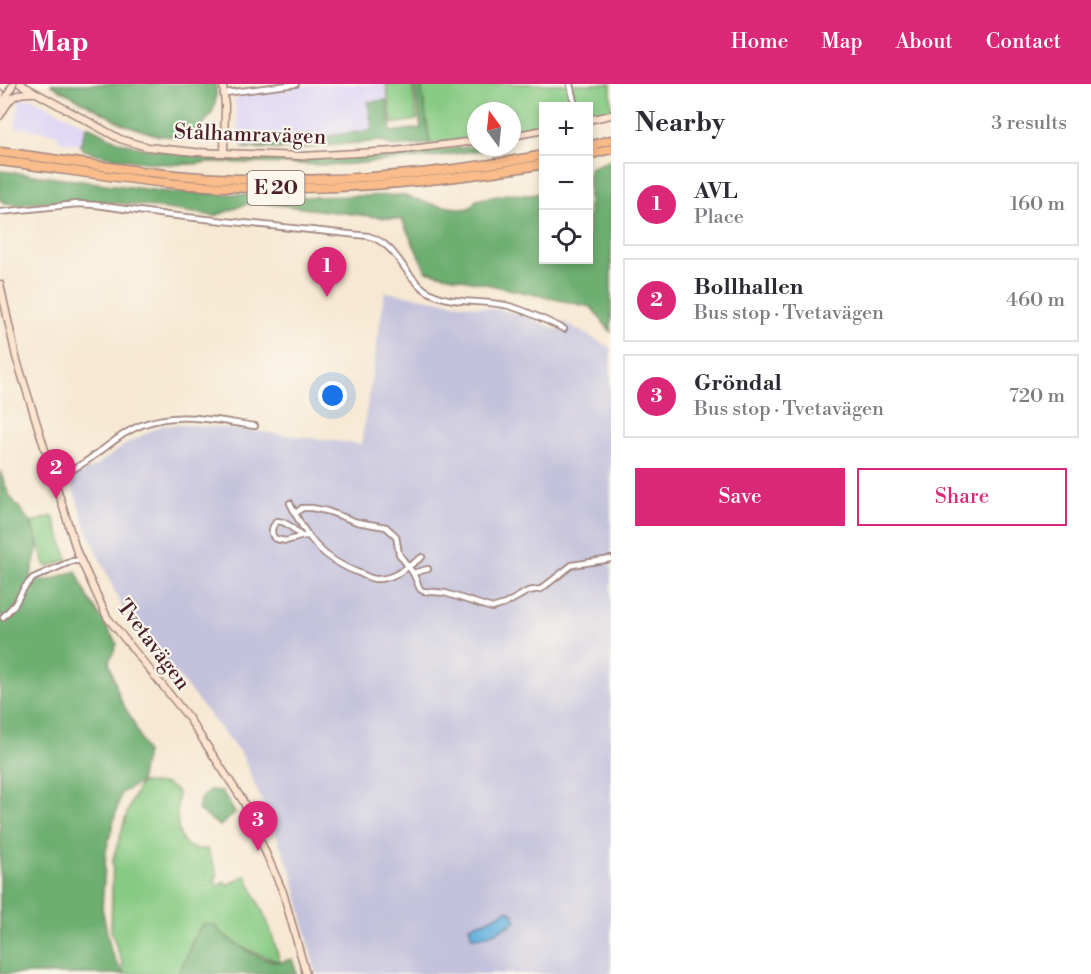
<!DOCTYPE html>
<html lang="en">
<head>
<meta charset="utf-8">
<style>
	body { margin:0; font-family:"Libre Bodoni",serif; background:#f2f2f3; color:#2b2b33 }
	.controls { position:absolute; right:18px; top:18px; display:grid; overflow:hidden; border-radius:0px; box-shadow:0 3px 9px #0003 }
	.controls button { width:54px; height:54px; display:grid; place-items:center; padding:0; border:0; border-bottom:2px solid #e1e1e2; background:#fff; color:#2b2b33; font:30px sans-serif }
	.compass { position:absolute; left:467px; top:18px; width:54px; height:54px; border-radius:50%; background:#fff; box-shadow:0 3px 9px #0003; rotate:345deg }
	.you { position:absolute; left:333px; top:312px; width:21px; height:21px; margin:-15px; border:4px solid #fff; border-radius:50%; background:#1a73e8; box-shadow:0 0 0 9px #1a73e833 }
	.badge { display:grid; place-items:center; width:39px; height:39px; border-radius:50%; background:#db2777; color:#fff; font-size:20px; font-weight:700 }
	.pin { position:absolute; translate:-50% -50px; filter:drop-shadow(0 2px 3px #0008) }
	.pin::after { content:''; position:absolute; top:32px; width:21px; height:18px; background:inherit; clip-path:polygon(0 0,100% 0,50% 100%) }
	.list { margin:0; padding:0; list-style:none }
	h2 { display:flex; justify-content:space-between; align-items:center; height:78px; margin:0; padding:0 24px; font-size:26px }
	h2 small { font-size:20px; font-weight:400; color:#7c7c81 }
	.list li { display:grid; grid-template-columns:39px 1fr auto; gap:18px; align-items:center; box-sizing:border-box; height:84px; margin:0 12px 12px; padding:0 12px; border:2px solid #e1e1e2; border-radius:0px }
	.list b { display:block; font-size:22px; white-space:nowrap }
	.list p { margin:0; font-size:20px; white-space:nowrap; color:#7c7c81 }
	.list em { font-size:20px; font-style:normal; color:#7c7c81 }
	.actions { display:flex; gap:12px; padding:18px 24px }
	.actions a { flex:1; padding:14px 0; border:2px solid #db2777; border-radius:0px; text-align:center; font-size:21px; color:#db2777 }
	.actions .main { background:#db2777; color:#fff }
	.icon { flex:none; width:33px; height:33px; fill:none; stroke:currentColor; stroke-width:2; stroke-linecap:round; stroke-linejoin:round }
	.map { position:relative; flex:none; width:611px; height:890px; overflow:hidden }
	header { display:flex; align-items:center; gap:36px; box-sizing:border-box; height:84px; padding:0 30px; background:#db2777; color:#fff }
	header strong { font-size:28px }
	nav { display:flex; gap:33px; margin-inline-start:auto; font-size:21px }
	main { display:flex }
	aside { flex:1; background:#fff }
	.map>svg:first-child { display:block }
</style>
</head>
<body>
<header>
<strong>Map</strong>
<nav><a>Home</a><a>Map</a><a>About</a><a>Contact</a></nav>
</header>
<main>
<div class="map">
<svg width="611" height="890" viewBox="0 0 611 890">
	<rect width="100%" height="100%" fill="#fbf7ec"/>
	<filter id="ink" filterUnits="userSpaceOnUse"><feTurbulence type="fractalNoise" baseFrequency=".0167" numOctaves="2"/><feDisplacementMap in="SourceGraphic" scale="12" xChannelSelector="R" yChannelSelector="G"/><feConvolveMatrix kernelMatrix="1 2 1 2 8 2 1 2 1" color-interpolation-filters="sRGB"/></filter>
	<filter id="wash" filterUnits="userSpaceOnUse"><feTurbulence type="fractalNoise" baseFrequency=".008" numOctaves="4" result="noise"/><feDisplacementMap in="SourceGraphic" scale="24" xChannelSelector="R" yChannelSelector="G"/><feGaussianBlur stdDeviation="1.35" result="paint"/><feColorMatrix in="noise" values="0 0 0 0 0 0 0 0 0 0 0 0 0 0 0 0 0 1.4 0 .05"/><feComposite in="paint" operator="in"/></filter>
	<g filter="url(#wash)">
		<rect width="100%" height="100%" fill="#f6e8d2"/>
		<g fill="#ded5f5">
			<path d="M 315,0 L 385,0 L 387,16 L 368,18 L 372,46 L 242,64 L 234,15 L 247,10 Z"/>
			<path d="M 20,14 L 33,15 L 87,42 L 80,61 L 59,57 L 58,50 L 15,43 Z"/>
		</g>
		<path fill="#c3c1db" d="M 385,208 L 518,229 L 557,246 L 562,237 L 611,264 L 611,890 L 316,890 L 292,789 L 242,671 L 122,523 L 89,451 L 69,394 L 94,383 L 128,359 L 162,341 L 192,341 L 246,346 L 361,360 Z"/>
		<g fill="#87ca83" stroke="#687457" stroke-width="1.5">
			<path d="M 386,0 L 412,0 L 417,36 L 392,40 Z"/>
			<path d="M 421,0 L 611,0 L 611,27 L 589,32 L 588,22 L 544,22 L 543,42 L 512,48 L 512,27 L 476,27 L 476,54 L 430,60 Z"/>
			<path d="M 53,432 L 68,476 L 46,483 L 31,439 Z"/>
			<path d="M 140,699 L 166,700 L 178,708 C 177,731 171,770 207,765 L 218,792 L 214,794 L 217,802 L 225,798 L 227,801 L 246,791 L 270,844 L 280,878 C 254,869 232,861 213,841 L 193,854 L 183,881 L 177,890 L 123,890 L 122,878 L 111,847 L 113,775 L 129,723 Z"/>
		</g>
		<g fill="#6dae71" stroke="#5c664e" stroke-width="1.5">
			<path d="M 50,0 L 216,0 C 218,30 209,36 187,53 L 159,52 L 123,40 Z"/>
			<path d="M 414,0 L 421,0 L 430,60 L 393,63 L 382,57 L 288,65 L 242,64 L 372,46 L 368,18 L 387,16 L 391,48 L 421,44 Z"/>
			<path d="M 87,42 L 120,58 L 146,65 L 223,72 L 337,74 L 394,71 L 476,62 L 504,63 L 433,73 L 338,81 L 209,78 C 175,84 117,77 84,66 L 80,61 Z"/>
			<path d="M 611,76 L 611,248 L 591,223 L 426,187 L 402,136 L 252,118 L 215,132 L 139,121 L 91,117 L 34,118 L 21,121 L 5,119 L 0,116 L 0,87 L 2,87 L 169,108 L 311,113 L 401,111 L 435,121 L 465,125 L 471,123 L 476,116 L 507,110 L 531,111 L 543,108 L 544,176 L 588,176 L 589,84 Z"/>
			<path d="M 0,387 L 9,411 L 31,439 L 38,461 L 30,495 L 50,496 L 76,487 L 86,510 L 117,560 L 109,578 L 120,615 L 133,637 L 146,668 L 140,699 L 121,709 L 106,767 L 102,824 L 111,867 L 123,890 L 0,890 L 0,538 L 4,534 L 0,531 Z"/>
			<path d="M 209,706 L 222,707 L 235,729 L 220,742 L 198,726 L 200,715 Z"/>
			<path d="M 202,840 L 214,841 C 228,856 257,876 279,878 C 283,878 288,876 292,875 L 297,890 L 177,890 C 188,874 191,856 202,840 Z"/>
		</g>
		<path fill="#65b2de" stroke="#586884" stroke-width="1.5" d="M 507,826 L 512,828 L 516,837 C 503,845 488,854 472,853 L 469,842 L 486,837 Z"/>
	</g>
	<g filter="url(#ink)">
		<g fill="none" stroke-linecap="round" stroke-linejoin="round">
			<g stroke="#a0847e" stroke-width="8">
				<g id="street">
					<path d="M 570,0 L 575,22"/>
					<path d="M 225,9 L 296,0"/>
					<path d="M 0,128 L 78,120 L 96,121 L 167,131 L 368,152 C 397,160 402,189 424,205 C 447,222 482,215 509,222 C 528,227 547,237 564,245"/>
					<path d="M 54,394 C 82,384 100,366 124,350 C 165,323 211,336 255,342"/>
					<path d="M 290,419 C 306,454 322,475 359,489 C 364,491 371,495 376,495 C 393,496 409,482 422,473"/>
					<path d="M 295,430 L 302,424 L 312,424 L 327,427 L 357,438 L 386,443 L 396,452 L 399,470 L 413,489 L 420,505 L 423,507 L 445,509 L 492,524 L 505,520 L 528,507 L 541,505 L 572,481 L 611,475"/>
					<path d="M 301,452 L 290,442 L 283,438 L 277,437 C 272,443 270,447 274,454 C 291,461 292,452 307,452"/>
					<path d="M 413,489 L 428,485"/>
					<path d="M 3,533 L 15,520 L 24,504 L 33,494 L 72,477 L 81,477"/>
				</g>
			</g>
			<g stroke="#a0847e" stroke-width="9">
				<g id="secondary">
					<path d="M 20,0 L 120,55 L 147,63 L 195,68 L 302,72 L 394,67 L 476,57"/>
					<path d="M 223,0 L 225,22 L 224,69"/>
					<path d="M 0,9 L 1,23"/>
					<path d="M 3,20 L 13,0"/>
					<path d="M 0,32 C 10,15 12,8 33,9"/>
					<path d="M 588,36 L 611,31"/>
					<path d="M 512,52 L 544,46"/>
					<path d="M 0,200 L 16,273 L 77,468 L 107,533 L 188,633 L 243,717 L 283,808 L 306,890"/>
				</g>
			</g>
			<g stroke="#a0847e" stroke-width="11">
				<g id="highway">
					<path d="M 588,62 L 611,56"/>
					<path d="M 0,68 C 72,77 144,90 217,94 C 326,100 436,91 544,71"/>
					<path d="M 588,71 L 611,65"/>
					<path d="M 0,77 C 56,84 111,93 167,99 C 293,111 419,102 544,80"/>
				</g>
			</g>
			<use href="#street" stroke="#fff" stroke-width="4.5"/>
			<use href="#secondary" stroke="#fde4d0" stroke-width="6"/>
			<use href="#highway" stroke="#f9bc8a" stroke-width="8"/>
		</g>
	</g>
	<g text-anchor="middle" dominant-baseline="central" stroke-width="4.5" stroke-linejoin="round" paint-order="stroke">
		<rect fill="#fbf7ec" stroke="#7f6065" stroke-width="1.5" x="247.5" y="87" width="57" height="34" rx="4.5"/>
		<g font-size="20" font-weight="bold" fill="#4a1f2b">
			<text x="276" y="104">E 20</text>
		</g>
		<g font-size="21" fill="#4a1f2b" stroke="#fbf7ec">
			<text transform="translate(250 51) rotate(2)">Stålhamravägen</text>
			<text transform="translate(153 561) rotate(53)">Tvetavägen</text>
		</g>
	</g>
</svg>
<div class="controls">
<button>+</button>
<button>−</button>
<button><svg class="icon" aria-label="locate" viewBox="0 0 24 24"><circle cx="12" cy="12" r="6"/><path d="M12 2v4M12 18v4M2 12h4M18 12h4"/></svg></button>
</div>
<svg class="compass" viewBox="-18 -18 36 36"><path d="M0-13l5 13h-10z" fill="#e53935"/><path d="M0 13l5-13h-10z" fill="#7c7c81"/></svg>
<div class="you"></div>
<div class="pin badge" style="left:327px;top:213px">1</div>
<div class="pin badge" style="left:56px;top:415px">2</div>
<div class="pin badge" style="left:258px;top:767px">3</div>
</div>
<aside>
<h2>Nearby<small>3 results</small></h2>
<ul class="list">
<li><span class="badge">1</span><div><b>AVL</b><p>Place</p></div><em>160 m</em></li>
<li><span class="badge">2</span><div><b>Bollhallen</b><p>Bus stop · Tvetavägen</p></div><em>460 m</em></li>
<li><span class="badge">3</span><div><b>Gröndal</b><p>Bus stop · Tvetavägen</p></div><em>720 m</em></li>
</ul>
<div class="actions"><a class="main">Save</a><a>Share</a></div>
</aside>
</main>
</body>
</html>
